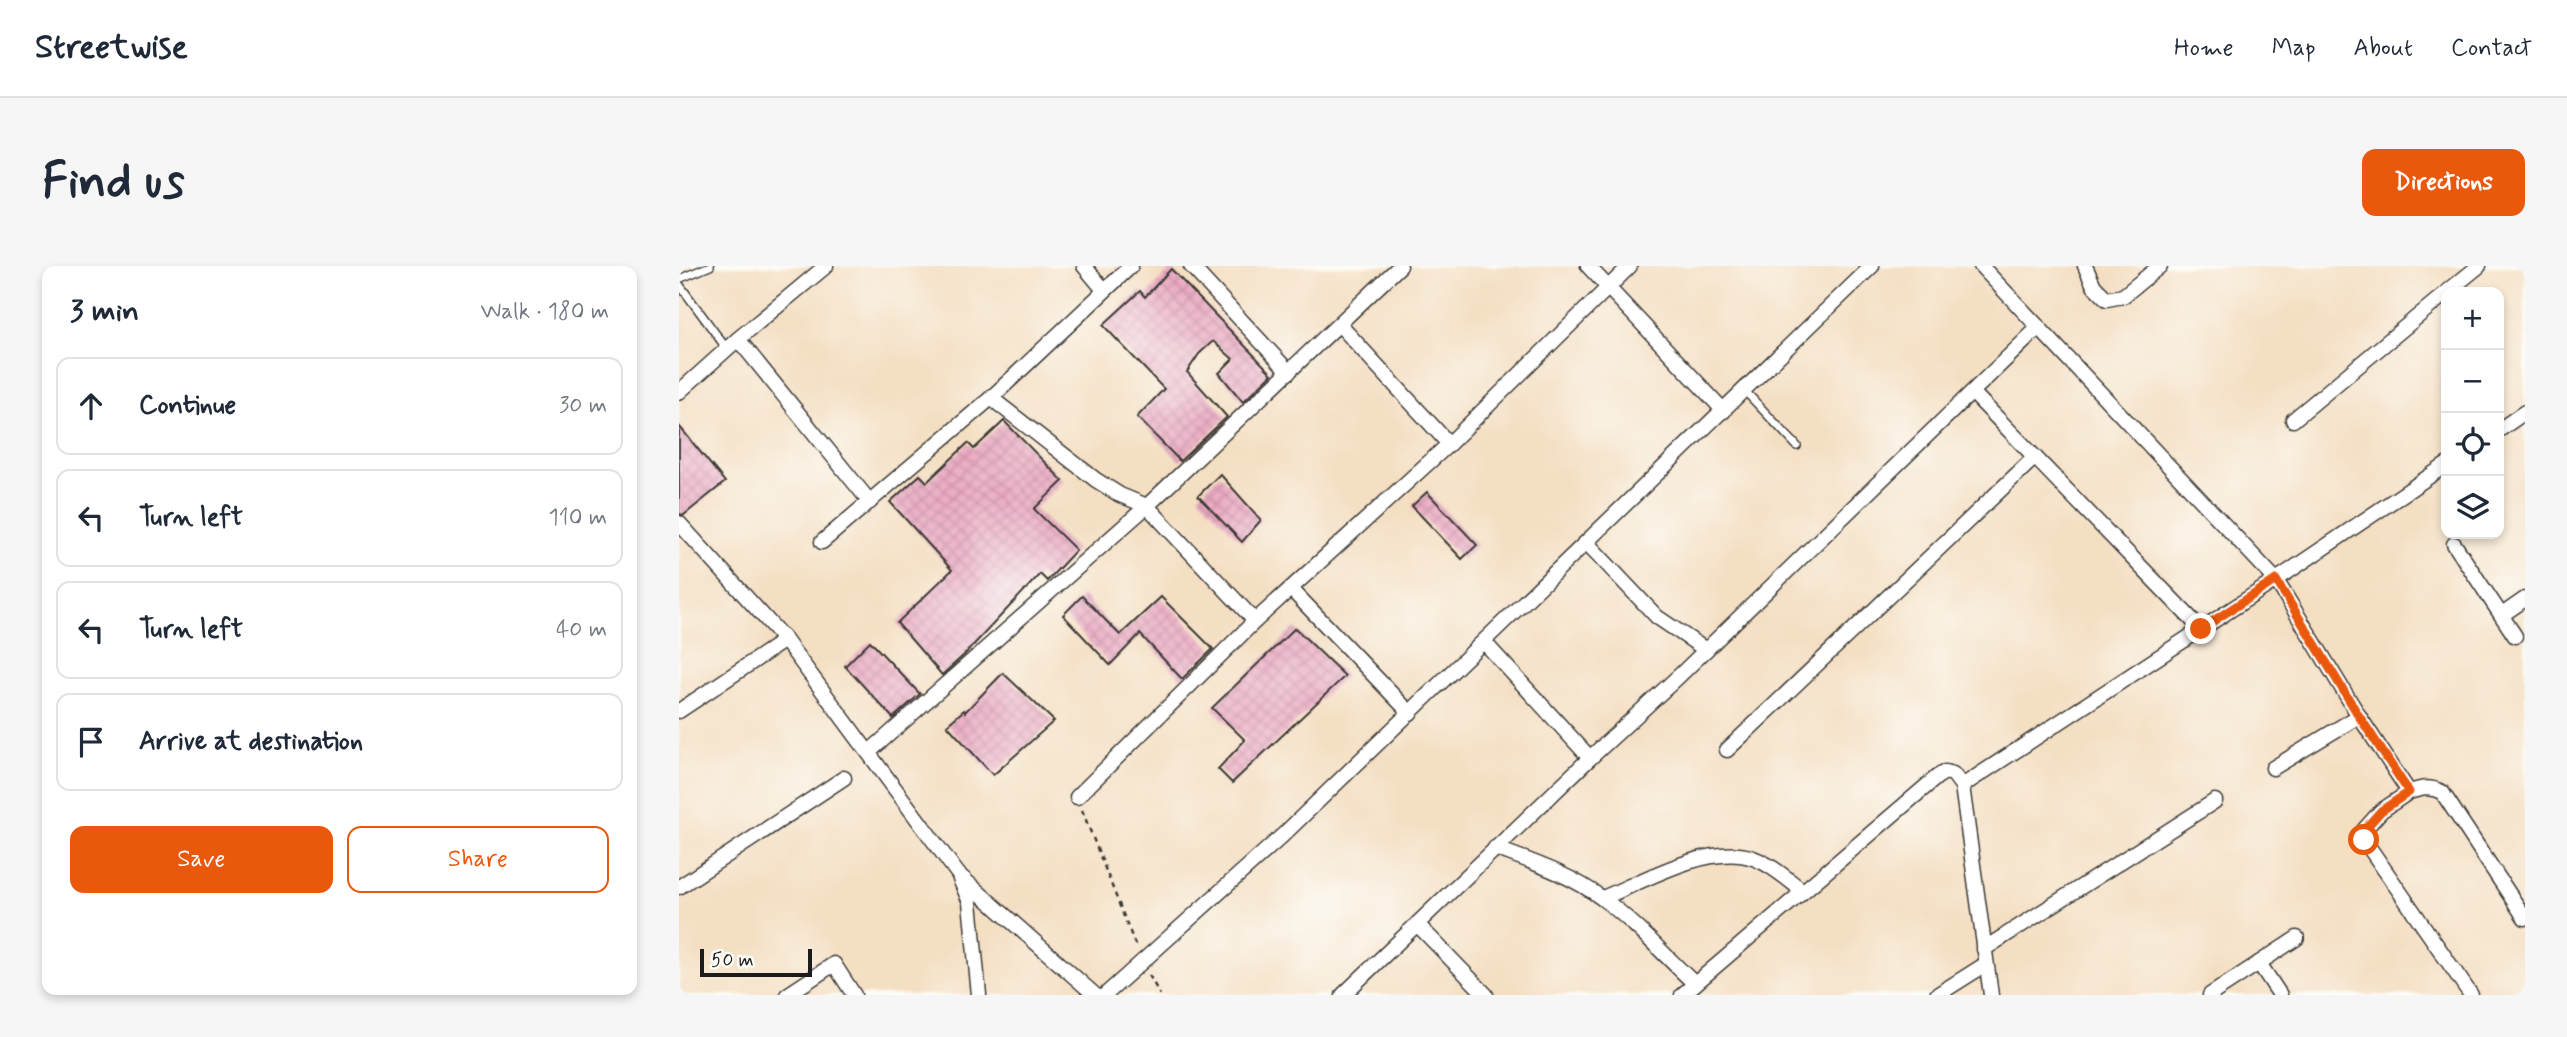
<!DOCTYPE html>
<html lang="en">
<head>
<meta charset="utf-8">
<style>
	body { margin:0; font-family:Mynerve,sans-serif; background:#f6f6f7; color:#1f2937 }
	.controls { position:absolute; right:21px; top:21px; display:grid; overflow:hidden; border-radius:14px; box-shadow:0 4px 10px #0003 }
	.controls button { width:63px; height:63px; display:grid; place-items:center; padding:0; border:0; border-bottom:2px solid #e0e1e3; background:#fff; color:#1f2937; font:35px sans-serif }
	.scale { position:absolute; left:21px; bottom:18px; width:112px; box-sizing:border-box; padding-left:7px; border:4px solid #1c1c1c; border-top:0; font-size:19px; line-height:24px; white-space:nowrap; color:#1c1c1c; -webkit-text-stroke:5px #fdfcf7; paint-order:stroke }
	.stop { position:absolute; width:21px; height:21px; margin:-16px; border:5px solid #ea580c; border-radius:50%; background:#fff }
	.stop.end { background:#ea580c; border-color:#fff; box-shadow:0 2px 7px #0008 }
	.list { margin:0; padding:0; list-style:none }
	h2 { display:flex; justify-content:space-between; align-items:center; height:91px; margin:0; padding:0 28px; font-size:30px }
	h2 small { font-size:23px; font-weight:400; color:#747a83 }
	.list li { display:grid; grid-template-columns:46px 1fr auto; gap:21px; align-items:center; box-sizing:border-box; height:98px; margin:0 14px 14px; padding:0 14px; border:2px solid #e0e1e3; border-radius:14px }
	.list b { display:block; font-size:26px; white-space:nowrap }
	.list em { font-size:23px; font-style:normal; color:#747a83 }
	.actions { display:flex; gap:14px; padding:21px 28px }
	.actions a { flex:1; padding:16px 0; border:2px solid #ea580c; border-radius:14px; text-align:center; font-size:24px; color:#ea580c }
	.actions .main { background:#ea580c; color:#fff }
	.icon { flex:none; width:38px; height:38px; fill:none; stroke:currentColor; stroke-width:2; stroke-linecap:round; stroke-linejoin:round }
	.map { position:relative; flex:none; width:1846px; height:729px; overflow:hidden; border-radius:14px }
	header { display:flex; align-items:center; gap:42px; box-sizing:border-box; height:98px; padding:0 35px; background:#fff; border-bottom:2px solid #e0e1e3 }
	header strong { font-size:33px }
	nav { display:flex; gap:38px; margin-inline-start:auto; font-size:24px }
	.intro { display:flex; align-items:center; justify-content:space-between; box-sizing:border-box; height:168px; padding:0 42px }
	h1 { margin:0; font-size:49px }
	.button { padding:18px 32px; border-radius:14px; background:#ea580c; color:#fff; font-size:24px; font-weight:700 }
	main { display:flex; gap:42px; padding:0 42px }
	aside { flex:1; background:#fff; border-radius:14px; box-shadow:0 4px 10px #0003 }
	.map>svg:first-child { display:block }
</style>
</head>
<body>
<header>
<strong>Streetwise</strong>
<nav><a>Home</a><a>Map</a><a>About</a><a>Contact</a></nav>
</header>
<div class="intro"><h1>Find us</h1><a class="button">Directions</a></div>
<main>
<aside>
<h2>3 min<small>Walk · 180 m</small></h2>
<ul class="list">
<li><svg class="icon" aria-label="ahead" viewBox="0 0 24 24"><path d="M12 20V5M6 11l6-6 6 6"/></svg><div><b>Continue</b></div><em>30 m</em></li>
<li><svg class="icon" aria-label="left" viewBox="0 0 24 24"><path d="M17 20v-9H6M10 6l-5 5 5 5"/></svg><div><b>Turn left</b></div><em>110 m</em></li>
<li><svg class="icon" aria-label="left" viewBox="0 0 24 24"><path d="M17 20v-9H6M10 6l-5 5 5 5"/></svg><div><b>Turn left</b></div><em>40 m</em></li>
<li><svg class="icon" aria-label="arrive" viewBox="0 0 24 24"><path d="M6 21V4h12l-3 4 3 4H6"/></svg><div><b>Arrive at destination</b></div></li>
</ul>
<div class="actions"><a class="main">Save</a><a>Share</a></div>
</aside>
<div class="map">
<svg width="1846" height="729" viewBox="0 0 1846 729">
	<defs>
		<pattern id="building-cross-hatch" width="8" height="8" patternUnits="userSpaceOnUse" patternTransform="scale(1.75)"><rect width="8" height="8" fill="#ebacc4"/><path d="M0 0l8 8M0 8l8-8" fill="none" stroke="#c993a8"/></pattern>
	</defs>
	<rect width="100%" height="100%" fill="#fdfcf7"/>
	<filter id="ink" filterUnits="userSpaceOnUse"><feTurbulence type="fractalNoise" baseFrequency=".0143" numOctaves="2"/><feDisplacementMap in="SourceGraphic" scale="14" xChannelSelector="R" yChannelSelector="G"/><feConvolveMatrix kernelMatrix="1 2 1 2 8 2 1 2 1" color-interpolation-filters="sRGB"/></filter>
	<filter id="wash" filterUnits="userSpaceOnUse"><feTurbulence type="fractalNoise" baseFrequency=".00686" numOctaves="4" result="noise"/><feDisplacementMap in="SourceGraphic" scale="28" xChannelSelector="R" yChannelSelector="G"/><feGaussianBlur stdDeviation="1.57" result="paint"/><feColorMatrix in="noise" values="0 0 0 0 0 0 0 0 0 0 0 0 0 0 0 0 0 1.4 0 .05"/><feComposite in="paint" operator="in"/></filter>
	<g filter="url(#wash)">
		<rect width="100%" height="100%" fill="#f4dfc3"/>
		<g id="blocks">
			<g fill="url(#building-cross-hatch)">
				<path d="M 492,3 L 593,108 L 564,136 L 540,107 L 554,93 L 534,75 L 520,88 L 508,106 L 548,151 L 501,195 L 458,151 L 485,123 L 424,59 L 461,25 L 466,31 Z"/>
				<path d="M 325,155 L 384,215 L 355,243 L 397,284 L 368,315 L 361,308 L 285,389 L 263,409 L 218,357 L 273,304 L 211,236 L 241,209 L 248,216 L 289,177 L 295,183 Z"/>
				<path d="M 0,160 L 46,216 L 5,249 L 0,248 Z"/>
				<path d="M 541,208 L 582,254 L 563,276 L 519,230 Z"/>
				<path d="M 748,226 L 798,279 L 783,293 L 733,240 Z"/>
				<path d="M 403,330 L 441,369 L 482,331 L 534,383 L 503,413 L 461,368 L 431,399 L 384,349 Z"/>
				<path d="M 616,362 L 666,410 L 553,517 L 539,503 L 566,474 L 533,442 Z"/>
				<path d="M 191,375 L 241,428 L 214,452 L 166,400 Z"/>
				<path d="M 324,407 L 375,455 L 314,509 L 268,459 L 285,444 L 286,446 Z"/>
			</g>
		</g>
	</g>
	<g filter="url(#ink)">
		<use href="#blocks" fill-opacity="0" stroke="#3c3935" stroke-width="2"/>
		<g fill="none" stroke-linecap="round" stroke-linejoin="round">
			<g stroke="#3c3935" stroke-width="10">
				<g id="lane">
					<path d="M 0,13 L 31,0"/>
					<path d="M 0,18 L 48,83"/>
					<path d="M 1066,125 L 1118,180"/>
				</g>
			</g>
			<g stroke="#3c3935" stroke-width="17">
				<g id="street">
					<path d="M 405,0 L 425,24"/>
					<path d="M 512,0 L 610,106"/>
					<path d="M 909,0 L 1045,145"/>
					<path d="M 1302,0 L 1597,314 L 1767,199"/>
					<path d="M 1406,0 L 1415,20 L 1428,33 L 1444,30 L 1481,0"/>
					<path d="M 1768,26 L 1800,0"/>
					<path d="M 660,58 L 770,178"/>
					<path d="M 59,73 L 191,236"/>
					<path d="M 0,126 L 59,73 L 147,0"/>
					<path d="M 1293,126 L 1522,363"/>
					<path d="M 312,132 L 417,214 L 441,229 L 468,240 L 576,355"/>
					<path d="M 1614,154 L 1767,27"/>
					<path d="M 1820,164 L 1846,146"/>
					<path d="M 0,257 L 106,374 L 279,608 L 416,729"/>
					<path d="M 143,276 L 312,132 L 452,0"/>
					<path d="M 908,277 L 978,351 L 1027,384"/>
					<path d="M 1775,278 L 1836,370"/>
					<path d="M 612,323 L 731,447"/>
					<path d="M 1823,349 L 1846,333"/>
					<path d="M 805,376 L 911,492 L 1000,410 L 1360,61"/>
					<path d="M 0,445 L 106,374"/>
					<path d="M 1048,484 L 1356,191"/>
					<path d="M 190,486 L 468,240 L 721,0"/>
					<path d="M 1594,502 L 1680,450"/>
					<path d="M 1283,520 L 1597,314 L 1680,450 L 1730,526 L 1702,545 L 1685,564 L 1685,574 L 1792,729"/>
					<path d="M 1730,526 C 1743,522 1750,520 1763,526 L 1846,652"/>
					<path d="M 398,531 L 576,355 L 770,178 L 951,0"/>
					<path d="M 816,582 C 853,596 893,609 924,633 C 957,657 986,690 1016,718"/>
					<path d="M 281,613 L 291,636 L 300,729"/>
					<path d="M 0,621 L 165,512"/>
					<path d="M 924,632 C 964,615 1030,577 1074,592 C 1093,599 1108,613 1124,625"/>
					<path d="M 738,658 L 807,729"/>
					<path d="M 1305,683 L 1536,535"/>
					<path d="M 1580,697 L 1601,729"/>
					<path d="M 108,729 L 155,698 L 175,729"/>
					<path d="M 426,729 L 603,570 L 1193,0"/>
					<path d="M 664,729 L 911,492"/>
					<path d="M 1003,729 L 1258,511 L 1266,506 L 1274,508 L 1283,520 L 1312,729"/>
					<path d="M 1258,729 L 1307,698"/>
					<path d="M 1531,729 L 1618,672"/>
				</g>
			</g>
			<g stroke="#3c3935" stroke-width="2.5" stroke-dasharray="5 5" stroke-linecap="butt">
				<path d="M 403,544 L 457,681"/>
				<path d="M 470,709 L 481,729"/>
			</g>
			<use href="#lane" stroke="#fff" stroke-width="7"/>
			<use href="#street" stroke="#fff" stroke-width="14"/>
		</g>
	</g>
	<g fill="none" stroke-linecap="round" stroke-linejoin="round" filter="url(#ink)">
		<path stroke="#ea580c" stroke-width="9" d="M 1522,363 L 1597,314 L 1680,450 L 1730,526 L 1702,545 L 1685,564 L 1685,574"/>
	</g>
</svg>
<div class="controls">
<button>+</button>
<button>−</button>
<button><svg class="icon" aria-label="locate" viewBox="0 0 24 24"><circle cx="12" cy="12" r="6"/><path d="M12 2v4M12 18v4M2 12h4M18 12h4"/></svg></button>
<button><svg class="icon" aria-label="layers" viewBox="0 0 24 24"><path d="M12 4l9 5-9 5-9-5zM3 14l9 5 9-5"/></svg></button>
</div>
<div class="scale">50 m</div>
<div class="stop" style="left:1685px;top:574px"></div>
<div class="stop end" style="left:1522px;top:363px"></div>
</div>
</main>
</body>
</html>
